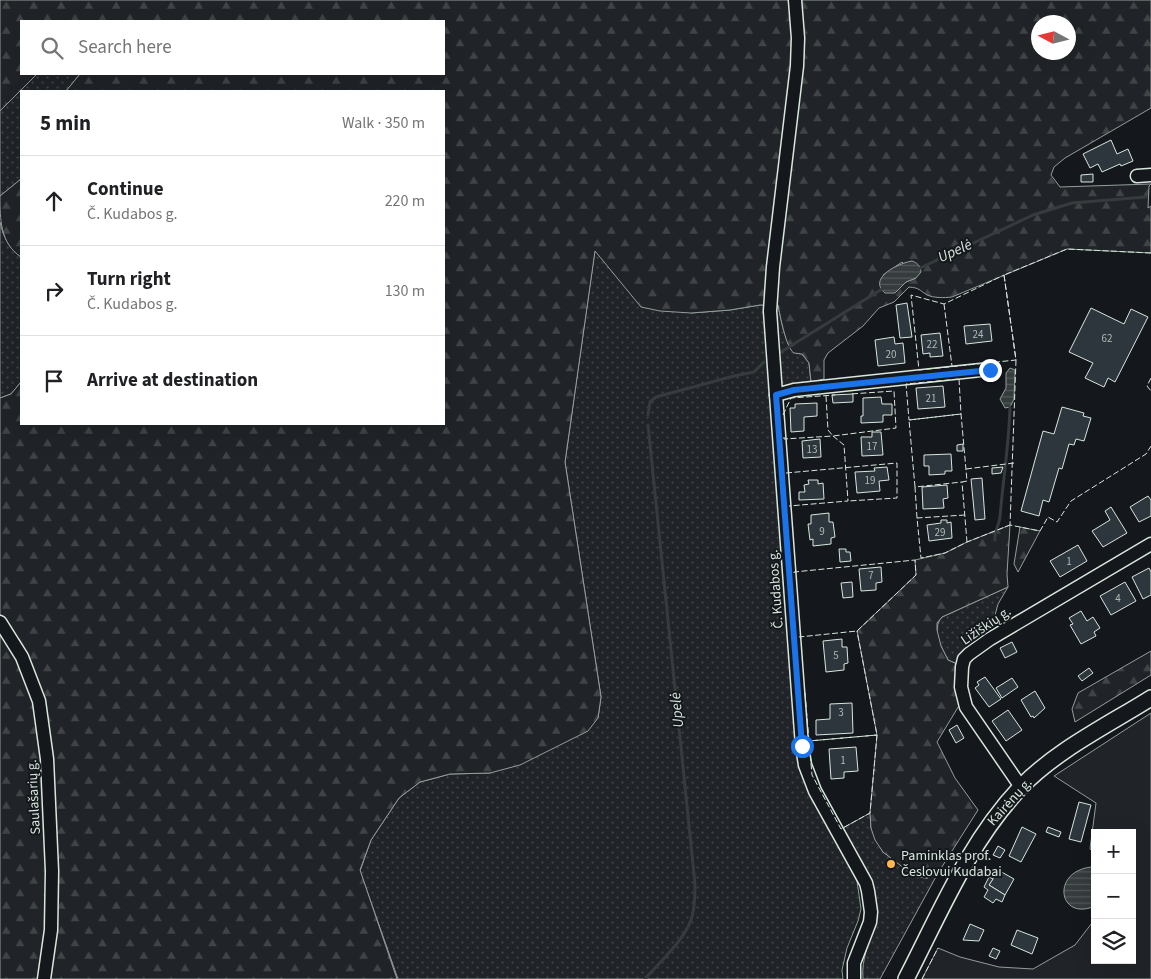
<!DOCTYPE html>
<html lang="en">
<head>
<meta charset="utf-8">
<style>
	body { margin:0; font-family:"Source Sans 3",sans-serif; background:#f6f6f6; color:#202124 }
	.controls { position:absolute; right:15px; bottom:15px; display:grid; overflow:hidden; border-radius:0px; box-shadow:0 5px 20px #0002 }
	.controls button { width:45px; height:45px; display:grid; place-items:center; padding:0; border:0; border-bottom:1px solid #e0e0e0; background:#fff; color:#202124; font:25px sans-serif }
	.compass { position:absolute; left:1031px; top:15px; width:45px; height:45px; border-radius:50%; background:#fff; box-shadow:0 5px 20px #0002; rotate:277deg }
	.stop { position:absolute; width:15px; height:15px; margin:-11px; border:4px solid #1a73e8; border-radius:50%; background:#fff }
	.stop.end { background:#1a73e8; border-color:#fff; box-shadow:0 1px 5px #0008 }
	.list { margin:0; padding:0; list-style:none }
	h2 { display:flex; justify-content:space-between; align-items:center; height:65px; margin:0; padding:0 20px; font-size:21px }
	h2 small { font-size:16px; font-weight:400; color:#757577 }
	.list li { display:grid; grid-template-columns:32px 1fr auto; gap:15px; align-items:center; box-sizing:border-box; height:90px; padding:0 20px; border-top:1px solid #e0e0e0 }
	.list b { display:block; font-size:19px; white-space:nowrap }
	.list p { margin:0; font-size:16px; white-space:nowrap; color:#757577 }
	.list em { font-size:16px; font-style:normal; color:#757577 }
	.icon { flex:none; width:28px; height:28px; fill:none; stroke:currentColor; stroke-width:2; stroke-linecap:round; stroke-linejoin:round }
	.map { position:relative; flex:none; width:1151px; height:979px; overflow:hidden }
	.search { position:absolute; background:#fff; box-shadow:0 5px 20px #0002; left:20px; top:20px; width:425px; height:55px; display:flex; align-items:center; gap:12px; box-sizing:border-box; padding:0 18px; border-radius:0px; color:#757577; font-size:19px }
	.panel { position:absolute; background:#fff; box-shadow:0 5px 20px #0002; left:20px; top:90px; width:425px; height:335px; border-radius:0px }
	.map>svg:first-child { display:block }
</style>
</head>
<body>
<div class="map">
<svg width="1151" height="979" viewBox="0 0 1151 979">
	<defs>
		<pattern id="grass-dots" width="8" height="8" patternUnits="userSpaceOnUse" patternTransform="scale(1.25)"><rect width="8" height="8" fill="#202428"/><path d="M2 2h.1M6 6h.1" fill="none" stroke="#404447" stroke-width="1.8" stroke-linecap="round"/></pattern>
		<pattern id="forest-firs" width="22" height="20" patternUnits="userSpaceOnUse" patternTransform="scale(1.25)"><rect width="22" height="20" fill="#202428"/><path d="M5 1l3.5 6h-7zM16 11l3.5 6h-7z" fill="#404447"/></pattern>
		<pattern id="water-rules" width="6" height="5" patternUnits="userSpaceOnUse" patternTransform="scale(1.25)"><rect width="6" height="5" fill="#363b3e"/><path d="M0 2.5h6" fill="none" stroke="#525759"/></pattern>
	</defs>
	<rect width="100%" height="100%" fill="#14181c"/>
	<g fill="url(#grass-dots)" stroke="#939e99">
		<path d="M 37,74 L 80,74 L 66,91 L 21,91 L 21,179 L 0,196 L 0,111 Z"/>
		<path d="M 0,222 C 3,236 9,249 21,257 L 21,382 L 11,394 L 0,398 Z"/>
		<path d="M 595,250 L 691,313 L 730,310 L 760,305 L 778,305 C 780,315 786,348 794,352 C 795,353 801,354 802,354 L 809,363 L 811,382 L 789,385 L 770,393 L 810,792 L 857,881 L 861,909 L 858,921 L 847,948 L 842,970 L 843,979 L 398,979 L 360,871 L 371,840 L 399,798 L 420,782 L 450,774 L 490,773 L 598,718 L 601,697 L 565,462 Z"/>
		<path d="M 1008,587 L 998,604 L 990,634 L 957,664 L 948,660 C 941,646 931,630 942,617 Z"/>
		<path d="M 870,813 L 871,828 L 883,852 L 918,877 L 927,878 L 938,873 L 880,979 L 863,979 C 861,959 870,941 875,922 C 883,890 856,856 841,829 Z"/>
	</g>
	<g fill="url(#forest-firs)" stroke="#939e99" fill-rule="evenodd">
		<path d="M 0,0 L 1151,0 L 1151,108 L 1065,158 L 1054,167 L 1051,175 L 1060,187 L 1151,184 L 1149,186 L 1148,208 L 1151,206 L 1151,253 L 1067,249 L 952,297 C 944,298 934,298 927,295 C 919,290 920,288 909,287 L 894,302 L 879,308 L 863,326 L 828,353 L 824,360 L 824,379 L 811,382 L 809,363 L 802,354 C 801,354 795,353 794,353 C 786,348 780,315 778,305 L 760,305 L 730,310 L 691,313 L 660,311 L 641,307 L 595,251 L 565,462 L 601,697 L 598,718 L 588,731 L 520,765 L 490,773 L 450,774 L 420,782 L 399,798 L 371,840 L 360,870 L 397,979 L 0,979 L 0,398 L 11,394 L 21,382 L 21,424 L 444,424 L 444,91 L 66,91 L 80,74 L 444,74 L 444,21 L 21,21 L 21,74 L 37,74 L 0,111 ZM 1038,22 L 1068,22 L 1068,52 L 1038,52 ZM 902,262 L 916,278 L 906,282 L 895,293 L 883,275 Z"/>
		<path d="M 21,179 L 21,257 C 0,243 0,219 0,196 Z"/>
		<path d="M 1010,525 L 1007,574 L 1008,587 L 942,617 L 937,623 L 937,630 L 941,646 L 948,660 L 957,664 L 960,704 L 937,742 L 955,778 L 978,810 L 938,873 L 927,878 L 918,877 L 909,872 L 883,852 L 875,840 L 871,828 L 870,813 L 877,735 L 857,631 L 916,575 L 915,560 L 945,553 L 967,542 Z"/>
		<path d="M 1020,527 L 1040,531 L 1018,572 L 1014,564 Z"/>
		<path d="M 1151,651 L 1151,675 L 1075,722 L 1072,709 L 1078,693 Z"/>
	</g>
	<path fill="#202428" stroke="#939e99" d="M 1151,713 L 1151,979 L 922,979 L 938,948 L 960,957 L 999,967 L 1033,969 L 1075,945 L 1095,919 L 1095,960 L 1132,960 L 1132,833 L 1095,833 L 1095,854 L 1090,849 L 1096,803 L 1054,776 Z"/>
	<g fill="url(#water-rules)" stroke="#939e99">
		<path d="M 912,261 C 917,263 920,265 921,272 L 916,278 L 906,282 L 895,293 L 885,293 C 867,278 899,263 912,261 Z"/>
		<path d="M 1010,368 L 1015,370 L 1014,399 L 1010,407 L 1005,408 L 1000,399 L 1006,388 L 1006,373 Z"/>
		<path d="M 1091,867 L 1095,867 L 1095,906 C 1059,922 1050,872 1091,867 Z"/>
	</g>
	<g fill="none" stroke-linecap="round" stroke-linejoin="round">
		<g stroke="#363b3e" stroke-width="3">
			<path d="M 916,270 L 1033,215 L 1072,203 L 1146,197"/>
			<path d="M 781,352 L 882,289"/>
			<path d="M 648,415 L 650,402 L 656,397 L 734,376 L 754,372 L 764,362"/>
			<path d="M 995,540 C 994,532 999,525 1000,517 C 1003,480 1009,444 1010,407"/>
			<path d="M 645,979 C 660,962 684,940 691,920 C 695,909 695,896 695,884 L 648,425"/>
		</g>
	</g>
	<g fill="#2c363c" stroke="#d8e6dc">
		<path d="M 1111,140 L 1117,154 L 1128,149 L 1133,161 L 1121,166 L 1120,164 L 1102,172 L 1098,164 L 1090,168 L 1083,154 Z"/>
		<path d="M 1093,174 L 1093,182 L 1081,182 L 1081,175 Z"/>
		<path d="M 907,303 L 912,337 L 900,338 L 896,305 Z"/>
		<path d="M 1091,308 L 1124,324 L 1131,309 L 1148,317 L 1115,382 L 1108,378 L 1104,387 L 1085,378 L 1093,363 L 1069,352 Z"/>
		<path d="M 990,324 L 992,341 L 966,344 L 964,326 Z"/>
		<path d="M 940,333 L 943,356 L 930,357 L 930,353 L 923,354 L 921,335 Z"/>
		<path d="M 894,337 L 895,344 L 903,343 L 905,363 L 878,366 L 875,340 Z"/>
		<path d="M 943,386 L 945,407 L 918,409 L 916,388 Z"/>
		<path d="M 853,394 L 853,402 L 833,403 L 832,395 Z"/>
		<path d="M 881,397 L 882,404 L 892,404 L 892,415 L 883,415 L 883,422 L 861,423 L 861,416 L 863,416 L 863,398 Z"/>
		<path d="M 817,403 L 817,416 L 804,417 L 804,431 L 791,432 L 790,408 L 795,408 L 795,404 Z"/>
		<path d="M 1062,407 L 1084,413 L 1083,416 L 1091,418 L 1084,441 L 1076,439 L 1074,445 L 1069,444 L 1062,469 L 1059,468 L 1049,502 L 1043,500 L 1039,516 L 1021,511 L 1043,431 L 1054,434 Z"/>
		<path d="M 872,432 L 881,432 L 883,455 L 862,456 L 861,437 L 872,437 Z"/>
		<path d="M 820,439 L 821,457 L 803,458 L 802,441 Z"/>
		<path d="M 963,444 L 963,451 L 957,451 L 957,445 Z"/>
		<path d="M 951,454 L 952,471 L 945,471 L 945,474 L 929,475 L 929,466 L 924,466 L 924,455 Z"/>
		<path d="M 887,467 L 889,480 L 879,481 L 880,491 L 857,493 L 855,472 L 875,471 L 874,468 Z"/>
		<path d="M 1003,467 L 1001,473 L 992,474 L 992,468 Z"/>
		<path d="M 982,478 L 985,519 L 975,520 L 971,479 Z"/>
		<path d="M 808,480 L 818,480 L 818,484 L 823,483 L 824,499 L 799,500 L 799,492 L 805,492 L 804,485 L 809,484 Z"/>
		<path d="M 947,485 L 948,498 L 943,499 L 944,508 L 923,509 L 922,487 Z"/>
		<path d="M 1148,496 L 1151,500 L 1151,516 L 1139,522 L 1130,507 Z"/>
		<path d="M 1111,507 L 1127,533 L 1103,547 L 1092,531 L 1110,520 L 1105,511 Z"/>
		<path d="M 829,513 L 829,522 L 833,522 L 835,537 L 831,538 L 831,544 L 813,546 L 813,539 L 810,540 L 808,524 L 811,524 L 811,515 Z"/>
		<path d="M 941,520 L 947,520 L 947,523 L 951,522 L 952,538 L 929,541 L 927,525 L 941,523 Z"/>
		<path d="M 1078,545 L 1087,561 L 1060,577 L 1050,561 Z"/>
		<path d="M 839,549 L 846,549 L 846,552 L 850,552 L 851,561 L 840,562 Z"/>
		<path d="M 881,567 L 882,582 L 876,583 L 876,590 L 861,591 L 859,569 Z"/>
		<path d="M 1149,568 L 1151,572 L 1151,595 L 1143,599 L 1132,577 Z"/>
		<path d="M 852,582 L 853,597 L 843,598 L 841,583 Z"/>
		<path d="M 1125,582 L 1136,601 L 1111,615 L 1100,596 Z"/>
		<path d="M 1081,611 L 1087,621 L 1093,617 L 1100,628 L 1094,632 L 1096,636 L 1081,644 L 1070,625 L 1073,624 L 1069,618 Z"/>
		<path d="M 842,639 L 842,647 L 847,647 L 848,663 L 844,664 L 844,670 L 826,672 L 823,641 Z"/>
		<path d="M 1012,642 L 1017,652 L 1005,658 L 1000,648 Z"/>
		<path d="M 1089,668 L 1093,673 L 1082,681 L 1078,676 Z"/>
		<path d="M 985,677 L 1001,699 L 989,707 L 975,688 L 979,685 L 977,682 Z"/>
		<path d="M 1012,678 L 1018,687 L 1002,698 L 996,688 Z"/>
		<path d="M 1035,691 L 1045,708 L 1034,718 L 1033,716 L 1031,717 L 1021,700 Z"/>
		<path d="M 852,703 L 853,733 L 816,735 L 816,720 L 830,719 L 830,704 Z"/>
		<path d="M 1008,710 L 1022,730 L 1006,741 L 992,721 Z"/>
		<path d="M 957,725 L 964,738 L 956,743 L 949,730 Z"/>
		<path d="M 856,747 L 858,771 L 844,772 L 844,778 L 831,779 L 829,749 Z"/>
		<path d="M 1079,802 L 1091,805 L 1081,842 L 1069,839 Z"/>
		<path d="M 1022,827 L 1036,834 L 1021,862 L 1009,856 Z"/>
		<path d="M 1048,827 L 1061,832 L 1059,837 L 1046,832 Z"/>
		<path d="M 998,846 L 1005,850 L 1000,858 L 993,855 Z"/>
		<path d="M 998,870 L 1014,879 L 1005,895 L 989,885 Z"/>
		<path d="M 989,877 L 993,879 L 989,885 L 1005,895 L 1002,902 L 996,899 L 993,903 L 984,897 L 988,890 L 984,887 Z"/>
		<path d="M 970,924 L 984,930 L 979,941 L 963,940 Z"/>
		<path d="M 1017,930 L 1038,938 L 1032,954 L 1011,945 Z"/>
		<path d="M 993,948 L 1000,951 L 996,959 L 989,956 Z"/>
	</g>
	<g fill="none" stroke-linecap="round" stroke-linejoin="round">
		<g stroke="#d8e6dc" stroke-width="15">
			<g id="minor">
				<path d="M 1137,176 L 1151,175"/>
				<path d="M 776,395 L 770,311 L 773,267 L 797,66 L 798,38 L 795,0"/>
				<path d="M 0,622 L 22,657 L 39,701 L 47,759 L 52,871 L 51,930 L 44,979"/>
				<path d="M 1021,787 L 966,707 L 961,687 L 962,667 L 964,659 L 969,654 L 990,639 L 1151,544"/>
				<path d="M 854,979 L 854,963 L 870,922 L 871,912 L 868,891 L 866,883 L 815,791 L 805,765 L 802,746 L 776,395 L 794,390 L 990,369"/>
			</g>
		</g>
		<g stroke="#d8e6dc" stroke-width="18">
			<path id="major" d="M 906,979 C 940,913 969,842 1020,788 C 1055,751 1108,725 1151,698"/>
		</g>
		<use href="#minor" stroke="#14181c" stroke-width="12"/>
		<use href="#major" stroke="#14181c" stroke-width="15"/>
		<g stroke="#d8e6dc" stroke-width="1" stroke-dasharray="6 2.5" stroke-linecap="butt">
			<path d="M 1151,253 L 1067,249 L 1004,275 L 1016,360 L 1010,525 L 1040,531 L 1048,517 L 1057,522 L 1071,501 L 1146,454 L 1151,446"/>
			<path d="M 1004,275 L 1016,360 L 919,370 L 911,295 L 944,304 Z"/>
			<path d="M 944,304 L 952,366"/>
			<path d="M 1151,378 L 1147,386 L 1151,391"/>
			<path d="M 959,379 L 961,414 L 909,420 L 906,384 Z"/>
			<path d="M 826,396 L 828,430 L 833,436 L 896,428 L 894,391 L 850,394"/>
			<path d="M 783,415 L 791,398 L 835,395"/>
			<path d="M 784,437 L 784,439 L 833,436 L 844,445 L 848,501 L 789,506"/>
			<path d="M 966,469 L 1014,463 L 1013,465"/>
			<path d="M 786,473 L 897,463 L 897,498 L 848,501"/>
			<path d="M 915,487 L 909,420 L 961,414 L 967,481 L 962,482 L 967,542"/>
			<path d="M 965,515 L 917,518 L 921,558 L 945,553 L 967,542 L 1010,525"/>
			<path d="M 917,518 L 915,487 L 962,482"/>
			<path d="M 794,573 L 794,572 L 915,560 L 916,575 L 857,631 L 799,637"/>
			<path d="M 805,693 L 809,741 L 877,735 L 857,631"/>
			<path d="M 877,735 L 870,813 L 841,829 L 812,775 L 809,741 Z"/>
			<path d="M 922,979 L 938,948"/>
		</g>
	</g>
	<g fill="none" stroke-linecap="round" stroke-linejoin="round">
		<path stroke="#1a73e8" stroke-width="6" d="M 802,746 L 776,395 L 794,390 L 990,370"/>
	</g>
	<circle fill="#ffb74d" stroke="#14181c" stroke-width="2" cx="891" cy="864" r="5"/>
	<g text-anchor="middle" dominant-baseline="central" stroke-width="4" stroke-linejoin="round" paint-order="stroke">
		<g font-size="11" fill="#adbab4">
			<text x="978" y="334">24</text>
			<text x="1107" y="338">62</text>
			<text x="932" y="344">22</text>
			<text x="891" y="354">20</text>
			<text x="931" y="398">21</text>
			<text x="872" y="446">17</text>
			<text x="812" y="449">13</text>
			<text x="870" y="480">19</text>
			<text x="822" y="531">9</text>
			<text x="940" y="532">29</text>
			<text x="1069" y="561">1</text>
			<text x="871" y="575">7</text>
			<text x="1118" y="598">4</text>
			<text x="836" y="655">5</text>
			<text x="841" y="712">3</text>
			<text x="843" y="760">1</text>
		</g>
		<g font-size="14" fill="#d8e6dc" stroke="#14181c">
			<text transform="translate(776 589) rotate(-94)">Č. Kudabos g.</text>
			<text transform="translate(986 626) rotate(-34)">Ližiškių g.</text>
			<text transform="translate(34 797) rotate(-93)">Saulašarių g.</text>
			<text transform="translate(1010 802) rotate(-48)">Kairėnų g.</text>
		</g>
		<g font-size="14" fill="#d8e6dc" stroke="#14181c" text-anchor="start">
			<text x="901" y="856">Paminklas prof.<tspan x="901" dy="16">Česlovui Kudabai</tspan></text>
		</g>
		<g font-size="15" font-style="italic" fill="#d8e6dc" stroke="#14181c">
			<text transform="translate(955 251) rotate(-25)">Upelė</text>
			<text transform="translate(677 710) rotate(-96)">Upelė</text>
		</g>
	</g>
</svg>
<div class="controls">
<button>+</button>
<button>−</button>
<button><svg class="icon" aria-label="layers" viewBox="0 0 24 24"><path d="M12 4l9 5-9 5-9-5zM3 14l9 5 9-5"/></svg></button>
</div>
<svg class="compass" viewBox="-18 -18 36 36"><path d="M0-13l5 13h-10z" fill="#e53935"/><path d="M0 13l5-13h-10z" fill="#757577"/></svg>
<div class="stop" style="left:802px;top:746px"></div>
<div class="stop end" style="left:990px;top:370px"></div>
<div class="search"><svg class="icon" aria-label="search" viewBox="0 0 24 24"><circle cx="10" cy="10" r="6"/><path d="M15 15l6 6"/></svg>Search here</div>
<section class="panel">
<h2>5 min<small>Walk · 350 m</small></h2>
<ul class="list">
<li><svg class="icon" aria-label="ahead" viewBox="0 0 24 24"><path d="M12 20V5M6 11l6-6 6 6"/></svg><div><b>Continue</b><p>Č. Kudabos g.</p></div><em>220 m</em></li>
<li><svg class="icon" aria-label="right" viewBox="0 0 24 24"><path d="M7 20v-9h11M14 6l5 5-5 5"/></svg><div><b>Turn right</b><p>Č. Kudabos g.</p></div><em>130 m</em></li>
<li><svg class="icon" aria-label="arrive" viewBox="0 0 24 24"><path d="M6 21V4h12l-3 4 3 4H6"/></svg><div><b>Arrive at destination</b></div></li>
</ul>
</section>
</div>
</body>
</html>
